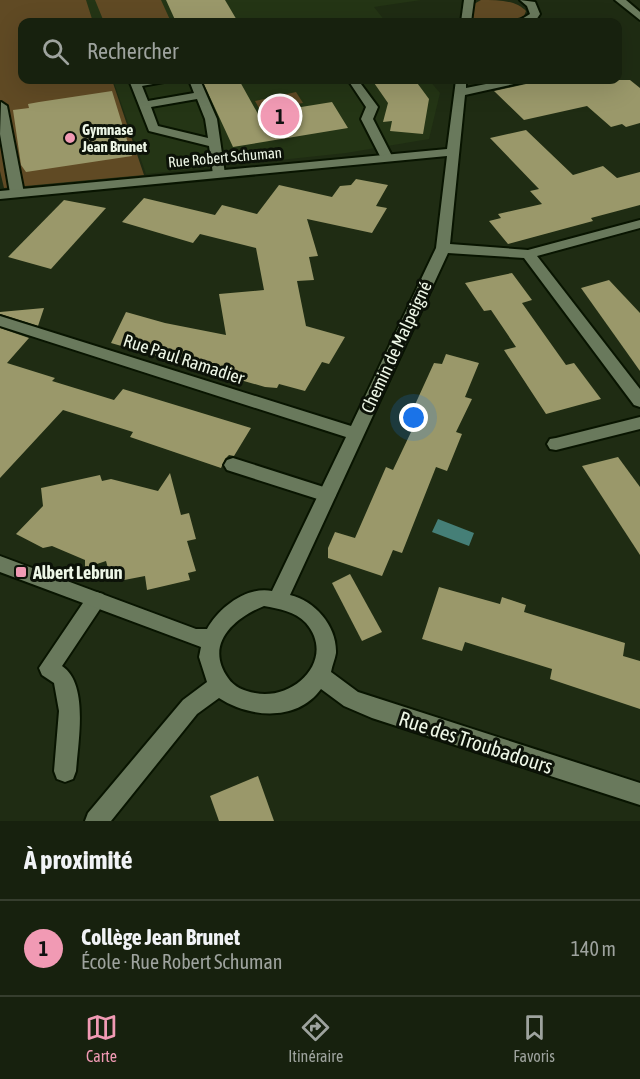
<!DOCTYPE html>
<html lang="fr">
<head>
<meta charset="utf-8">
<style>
	body { margin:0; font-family:"Asap Condensed",sans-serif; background:#242e1c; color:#f1f3f6 }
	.you { position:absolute; left:414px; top:418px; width:21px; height:21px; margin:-15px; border:4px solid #fff; border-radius:50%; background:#1a73e8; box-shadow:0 0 0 9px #1a73e833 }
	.badge { display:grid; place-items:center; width:39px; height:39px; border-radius:50%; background:#f19ab4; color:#111; font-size:20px; font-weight:700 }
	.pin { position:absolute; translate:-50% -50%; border:3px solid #fff; box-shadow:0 2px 6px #0006 }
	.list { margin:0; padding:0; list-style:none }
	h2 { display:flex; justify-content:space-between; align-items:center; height:78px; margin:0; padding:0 24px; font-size:26px }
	h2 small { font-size:20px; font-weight:400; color:#9ea39e }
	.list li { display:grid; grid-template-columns:39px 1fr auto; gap:18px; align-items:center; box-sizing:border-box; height:96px; padding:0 24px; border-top:2px solid #363e2e }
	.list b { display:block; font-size:22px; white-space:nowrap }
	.list p { margin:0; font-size:20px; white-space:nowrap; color:#9ea39e }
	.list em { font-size:20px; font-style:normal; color:#9ea39e }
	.icon { flex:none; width:33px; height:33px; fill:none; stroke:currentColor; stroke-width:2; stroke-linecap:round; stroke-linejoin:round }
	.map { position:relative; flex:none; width:640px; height:821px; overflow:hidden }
	.search { position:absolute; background:#17210e; box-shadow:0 6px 24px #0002; left:18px; right:18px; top:18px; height:66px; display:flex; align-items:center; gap:15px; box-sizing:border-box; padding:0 21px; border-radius:12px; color:#9ea39e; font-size:22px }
	.sheet { height:174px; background:#17210e }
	nav { display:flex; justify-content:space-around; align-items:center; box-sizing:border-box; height:84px; border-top:2px solid #363e2e; background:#17210e; font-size:16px; color:#9ea39e }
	nav a { display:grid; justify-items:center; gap:3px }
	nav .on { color:#f19ab4 }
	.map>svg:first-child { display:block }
</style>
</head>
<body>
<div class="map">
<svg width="640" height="821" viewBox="0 0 640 821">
	<rect width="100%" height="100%" fill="#1f2c13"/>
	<g fill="#243515">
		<path d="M 85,0 L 421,0 L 374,7 L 386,22 L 93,22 Z"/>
		<path d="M 113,80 L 429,80 L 440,93 L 429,139 L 346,153 L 146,174 Z"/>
	</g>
	<g fill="#604a24">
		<path d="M 0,0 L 86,0 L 93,22 L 22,22 L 22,80 L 112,80 L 144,175 L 4,188 L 0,171 Z"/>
		<path d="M 95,0 L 161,0 L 171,22 L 104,22 Z"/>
		<path d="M 481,0 C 498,0 516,0 526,11 L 524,16 L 506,22 L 473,22 L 474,4 Z"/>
		<path d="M 296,92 L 303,103 L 260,110 L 255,101 Z"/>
	</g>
	<path fill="#457f77" d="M 438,519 L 474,533 L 469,546 L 432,532 Z"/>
	<g fill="#9a986a">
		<path d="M 166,0 L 225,0 L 238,22 L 176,22 Z"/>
		<path d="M 202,80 L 239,80 L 258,114 L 332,102 L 348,128 L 233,147 Z"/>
		<path d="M 372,80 L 415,80 L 429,99 L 423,134 L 390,131 L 392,121 L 383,122 L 388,103 Z"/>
		<path d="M 544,80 L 630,80 L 640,88 L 640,123 L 626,127 L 622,124 L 611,127 L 587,106 L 524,120 L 494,91 Z"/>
		<path d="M 112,91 L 132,156 L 26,172 L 21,165 L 13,110 L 29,108 L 28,104 L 39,102 Z"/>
		<path d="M 526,130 L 573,175 L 603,166 L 617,178 L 640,172 L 640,205 L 591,218 L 593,221 L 508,244 L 489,221 L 501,218 L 498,214 L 542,204 L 530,191 L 539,189 L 490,138 Z"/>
		<path d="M 356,179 L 388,185 L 376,206 L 387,208 L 372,233 L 307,219 L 318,256 L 309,257 L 314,280 L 297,281 L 306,326 L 345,337 L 329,364 L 322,362 L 305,391 L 279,384 L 277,388 L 265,387 L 111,343 L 126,312 L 165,323 L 226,335 L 219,294 L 264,290 L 256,248 L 200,234 L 193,243 L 122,222 L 144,198 L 215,215 L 222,205 L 257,214 L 279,185 L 332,197 L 340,186 L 351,185 Z"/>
		<path d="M 64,200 L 106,208 L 51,269 L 8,257 Z"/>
		<path d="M 512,273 L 532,300 L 522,303 L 566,365 L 574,363 L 601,399 L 546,414 L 504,350 L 516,347 L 491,310 L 484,311 L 465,283 Z"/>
		<path d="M 609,280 L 640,313 L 640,371 L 581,288 Z"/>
		<path d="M 44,308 L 38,326 L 0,314 L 0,312 Z"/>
		<path d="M 0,328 L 29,338 L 7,363 L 55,378 L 52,381 L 114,400 L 123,389 L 251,428 L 234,456 L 229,455 L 225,459 L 221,468 L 130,437 L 133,432 L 63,410 L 0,478 Z"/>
		<path d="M 446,354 L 479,363 L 465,397 L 472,399 L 456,432 L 462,434 L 447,471 L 436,467 L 402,553 L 393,550 L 382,576 L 328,558 L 328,548 L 335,532 L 355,538 L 386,467 L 393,470 L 421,411 L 413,409 L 434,363 L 442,364 Z"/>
		<path d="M 618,457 L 640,487 L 640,555 L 582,466 Z"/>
		<path d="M 170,473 L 181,515 L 189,513 L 196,539 L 187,541 L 196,571 L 188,573 L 190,580 L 147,590 L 145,576 L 119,581 L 118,574 L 110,576 L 106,561 L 85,568 L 85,560 L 52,546 L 43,548 L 16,534 L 43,506 L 41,488 L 100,475 L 102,481 L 111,479 L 158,491 Z"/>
		<path d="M 350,574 L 382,632 L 362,641 L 332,583 Z"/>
		<path d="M 439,587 L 500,604 L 502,597 L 526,605 L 524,612 L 625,643 L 623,656 L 640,661 L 640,709 L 550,679 L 552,669 L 465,642 L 462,651 L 422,639 Z"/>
		<path d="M 258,776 L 274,821 L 219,821 L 210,796 Z"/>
	</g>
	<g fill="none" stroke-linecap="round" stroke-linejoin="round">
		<g stroke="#081400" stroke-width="4">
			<g id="service">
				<path d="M 129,80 L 165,80 L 164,82 L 142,86 L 148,101 L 194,93 L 189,80 L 200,80 L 217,119 L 225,174 L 224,177 L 214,177 L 213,174 L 209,146 L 149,131 ZM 197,99 L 205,119 L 208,138 L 158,126 L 151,107 Z"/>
				<path d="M 348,80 L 358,80 L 378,107 L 373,119 L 393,158 L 391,161 L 383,161 L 381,158 L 361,119 L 366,107 Z"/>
				<path d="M 1,102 L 7,106 L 24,193 L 17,197 L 10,193 L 0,134 Z"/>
				<path d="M 233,458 L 333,490 L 336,495 L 333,500 L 327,502 L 227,470 L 224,465 L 227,460 Z"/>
				<path d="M 96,592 L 103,594 L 106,600 L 62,666 C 89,684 78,742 76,771 L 73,779 L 65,782 L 57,779 L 54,771 L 59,711 L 54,683 L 42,675 L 39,668 L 89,594 Z"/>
			</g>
		</g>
		<g stroke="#081400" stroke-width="4">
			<g id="minor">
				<path d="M 464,0 L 474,0 L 471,22 L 461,22 Z"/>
				<path d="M 520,0 L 535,2 L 540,14 L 536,20 L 517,22 L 530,14 L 527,6 Z"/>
				<path d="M 456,80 L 466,80 L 466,88 L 506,80 L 525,80 L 523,82 L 465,95 L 450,244 L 528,250 L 640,220 L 640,228 L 537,256 L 640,389 L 640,407 L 634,405 L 524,258 L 448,253 L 290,595 C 315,601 337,626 336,653 C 335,659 332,666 331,672 L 358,692 L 640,783 L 640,805 L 372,718 L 344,706 L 321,689 C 297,722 250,718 219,698 L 197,714 L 111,821 L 85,821 L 88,813 L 183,700 L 207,682 L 199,657 L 201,647 L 0,572 L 0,556 L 196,629 L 207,629 C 219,608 246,586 272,591 L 346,437 L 0,326 L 0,316 L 351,426 L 436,248 L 447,156 L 0,199 L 0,191 L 447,149 ZM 264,606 C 279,609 295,611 306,623 C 337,659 294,701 255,693 C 244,691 234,687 228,678 C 204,644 234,618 264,606 Z"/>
				<path d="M 640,417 L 640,429 L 556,450 L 550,449 L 547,444 L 550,439 L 556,438 Z"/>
			</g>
		</g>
		<g stroke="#081400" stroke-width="4">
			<path id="secondary" d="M 615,0 L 626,0 L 640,12 L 640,20 Z"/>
		</g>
		<use href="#service" fill="#69795c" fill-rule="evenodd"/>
		<use href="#minor" fill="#69795c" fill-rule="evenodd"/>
		<use href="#secondary" fill="#69795c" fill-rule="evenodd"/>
	</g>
	<g fill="#f19ab4" stroke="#0c1208" stroke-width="2">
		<circle cx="70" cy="138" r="6"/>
		<rect x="15" y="566" width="12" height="12" rx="3"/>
	</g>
	<g text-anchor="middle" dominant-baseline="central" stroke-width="6" stroke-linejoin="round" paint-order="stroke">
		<g font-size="15" font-weight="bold" fill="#edf6e6" stroke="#0c1208" text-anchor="start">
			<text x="82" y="129">Gymnase<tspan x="82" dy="17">Jean Brunet</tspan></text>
		</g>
		<g font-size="15" fill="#edf6e6" stroke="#0c1208">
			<text transform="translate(225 157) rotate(-5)">Rue Robert Schuman</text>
		</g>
		<g font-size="18" fill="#edf6e6" stroke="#0c1208">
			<text transform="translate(396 347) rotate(-65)">Chemin de Malpeigné</text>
			<text transform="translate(184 359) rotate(18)">Rue Paul Ramadier</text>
		</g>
		<g font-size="18" font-weight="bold" fill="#edf6e6" stroke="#0c1208" text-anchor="start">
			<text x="33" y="572">Albert Lebrun</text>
		</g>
		<g font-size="21" fill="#edf6e6" stroke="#0c1208">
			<text transform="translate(476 742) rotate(18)">Rue des Troubadours</text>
		</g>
	</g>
</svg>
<div class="you"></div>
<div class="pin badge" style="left:280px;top:116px">1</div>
<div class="search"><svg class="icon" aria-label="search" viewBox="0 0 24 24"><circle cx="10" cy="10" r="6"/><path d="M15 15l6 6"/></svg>Rechercher</div>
</div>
<section class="sheet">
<h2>À proximité<small></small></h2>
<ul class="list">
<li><span class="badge">1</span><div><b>Collège Jean Brunet</b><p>École · Rue Robert Schuman</p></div><em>140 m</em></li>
</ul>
</section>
<nav>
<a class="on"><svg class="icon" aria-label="map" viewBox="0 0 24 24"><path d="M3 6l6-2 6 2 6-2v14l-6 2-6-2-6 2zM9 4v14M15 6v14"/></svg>Carte</a>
<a><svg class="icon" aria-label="directions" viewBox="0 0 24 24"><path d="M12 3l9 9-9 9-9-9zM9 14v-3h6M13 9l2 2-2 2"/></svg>Itinéraire</a>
<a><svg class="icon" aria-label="saved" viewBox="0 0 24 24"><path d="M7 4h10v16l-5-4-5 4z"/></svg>Favoris</a>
</nav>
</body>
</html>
